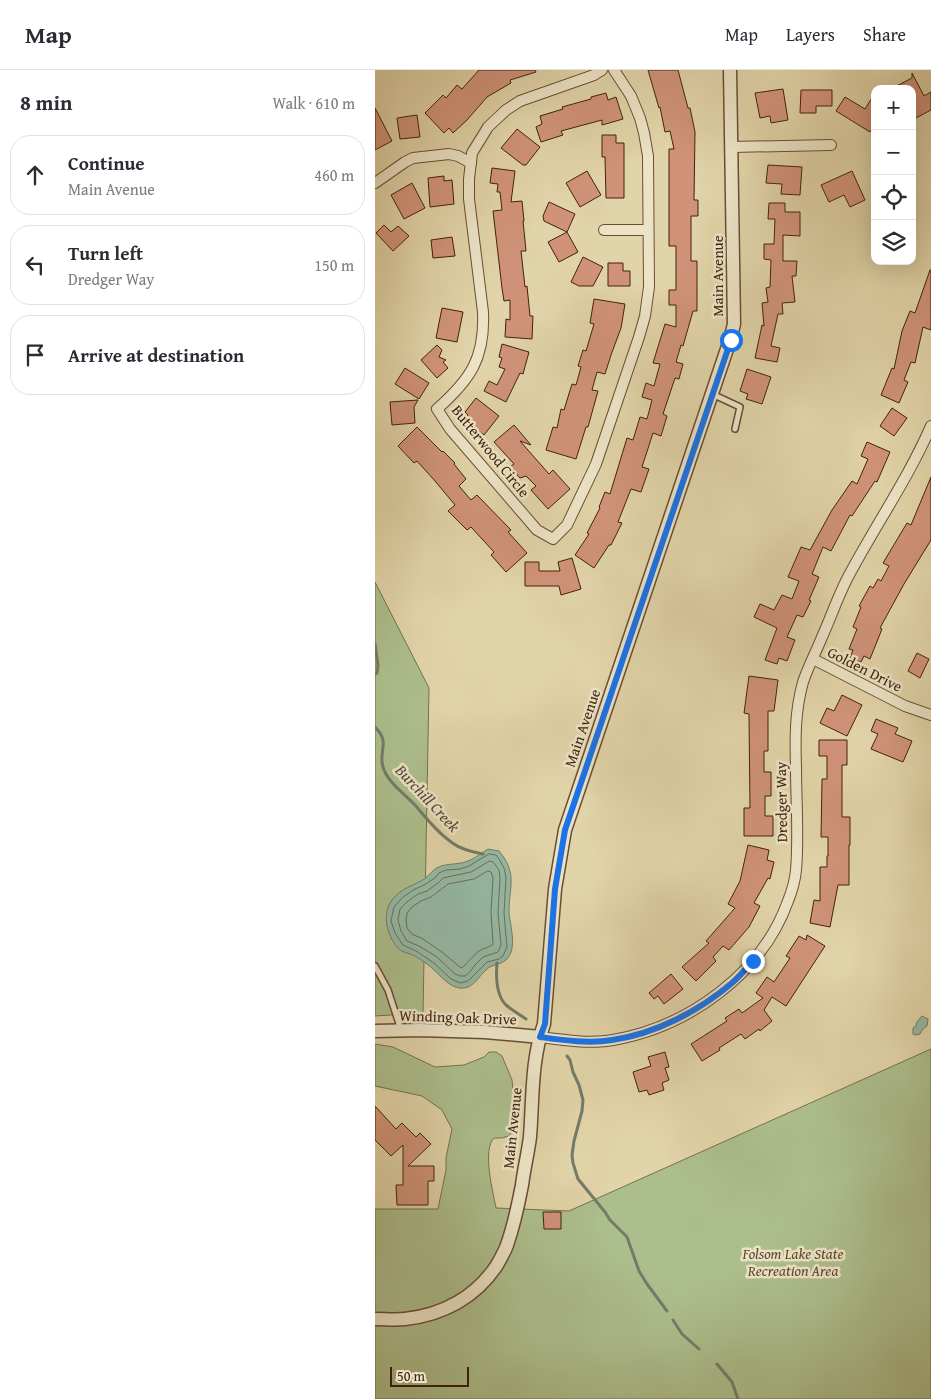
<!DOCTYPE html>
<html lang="en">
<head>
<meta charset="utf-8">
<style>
	body { margin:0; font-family:"Gentium Book Plus",serif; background:#f2f2f3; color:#2b2b33 }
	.controls { position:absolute; right:15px; top:15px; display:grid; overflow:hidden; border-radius:10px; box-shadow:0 5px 20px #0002 }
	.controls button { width:45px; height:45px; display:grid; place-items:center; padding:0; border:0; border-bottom:1px solid #e1e1e2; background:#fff; color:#2b2b33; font:25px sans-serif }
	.scale { position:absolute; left:15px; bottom:12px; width:79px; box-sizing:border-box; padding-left:5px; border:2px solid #41210f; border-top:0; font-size:14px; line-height:18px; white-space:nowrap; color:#41210f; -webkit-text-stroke:4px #ece3c6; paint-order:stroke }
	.stop { position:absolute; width:15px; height:15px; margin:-11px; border:4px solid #1a73e8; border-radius:50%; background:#fff }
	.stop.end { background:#1a73e8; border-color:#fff; box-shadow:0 1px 5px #0008 }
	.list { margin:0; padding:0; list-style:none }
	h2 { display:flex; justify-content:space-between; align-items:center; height:65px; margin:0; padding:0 20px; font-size:21px }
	h2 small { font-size:16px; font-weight:400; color:#7c7c81 }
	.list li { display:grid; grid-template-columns:32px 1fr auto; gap:15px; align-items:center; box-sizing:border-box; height:80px; margin:0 10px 10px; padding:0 10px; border:1px solid #e1e1e2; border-radius:20px }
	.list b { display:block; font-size:19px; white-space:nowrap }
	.list p { margin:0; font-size:16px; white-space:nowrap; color:#7c7c81 }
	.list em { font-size:16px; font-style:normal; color:#7c7c81 }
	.icon { flex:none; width:28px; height:28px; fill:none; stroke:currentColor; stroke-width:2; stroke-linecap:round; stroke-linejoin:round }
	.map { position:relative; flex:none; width:556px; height:1329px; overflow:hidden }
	header { display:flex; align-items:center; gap:30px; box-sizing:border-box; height:70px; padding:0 25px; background:#fff; border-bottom:1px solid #e1e1e2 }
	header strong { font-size:24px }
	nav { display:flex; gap:28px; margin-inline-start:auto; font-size:18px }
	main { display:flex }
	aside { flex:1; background:#fff }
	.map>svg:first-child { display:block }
</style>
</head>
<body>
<header>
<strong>Map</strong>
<nav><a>Map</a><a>Layers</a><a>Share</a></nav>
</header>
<main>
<aside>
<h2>8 min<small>Walk · 610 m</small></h2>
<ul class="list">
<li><svg class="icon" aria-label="ahead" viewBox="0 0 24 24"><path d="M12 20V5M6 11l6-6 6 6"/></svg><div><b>Continue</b><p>Main Avenue</p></div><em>460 m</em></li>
<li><svg class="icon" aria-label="left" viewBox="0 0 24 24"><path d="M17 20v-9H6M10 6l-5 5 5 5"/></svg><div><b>Turn left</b><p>Dredger Way</p></div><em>150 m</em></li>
<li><svg class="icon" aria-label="arrive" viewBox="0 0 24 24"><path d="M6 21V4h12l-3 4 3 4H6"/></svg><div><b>Arrive at destination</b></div></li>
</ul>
</aside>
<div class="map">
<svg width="556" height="1329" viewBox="0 0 556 1329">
	<rect width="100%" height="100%" fill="#e1d4a8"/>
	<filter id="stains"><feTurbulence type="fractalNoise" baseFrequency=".004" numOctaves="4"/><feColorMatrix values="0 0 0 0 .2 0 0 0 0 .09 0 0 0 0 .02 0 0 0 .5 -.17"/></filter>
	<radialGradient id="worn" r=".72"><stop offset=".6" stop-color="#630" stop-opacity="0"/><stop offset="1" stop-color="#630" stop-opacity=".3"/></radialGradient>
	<g fill="#acbe8c" stroke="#76704e">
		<path d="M 0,512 L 54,618 L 48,943 L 0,946 Z"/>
		<path d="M 0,974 L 18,977 L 60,997 L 89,995 L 109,987 L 114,982 L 121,982 L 127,986 L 137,1010 L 139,1030 L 143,1042 L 143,1054 L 134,1066 L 127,1068 L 119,1068 C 107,1080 118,1122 121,1138 L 194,1141 L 556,979 L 556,1329 L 0,1329 L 0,1139 L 63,1139 L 71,1100 L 71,1088 L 77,1059 L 67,1040 L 47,1026 L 0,1016 Z"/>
	</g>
	<g fill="#95b9a4" stroke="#737c68">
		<path d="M 113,779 L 124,781 C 143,804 134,816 134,842 C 135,856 143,879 131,890 C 125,895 117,894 111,900 C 103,907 98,920 84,918 C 73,916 65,905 57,898 C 51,893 44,888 38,885 C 33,883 27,882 24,879 C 13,868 7,847 15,833 C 22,821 34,817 46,811 C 52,808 55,803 60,799 C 68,793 81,795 90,792 C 98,790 105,784 113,779 Z"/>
		<path d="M 547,946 L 553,949 L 552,956 L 548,959 L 545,964 L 540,965 L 538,964 L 538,958 L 541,956 L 542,952 Z"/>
	</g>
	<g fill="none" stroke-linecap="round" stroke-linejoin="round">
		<g stroke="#6b6d5a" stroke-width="1">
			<path d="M 114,784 L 121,785 L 124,789 L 129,798 L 131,807 L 129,843 L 132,877 L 128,886 L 124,889 L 112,892 L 93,911 L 85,913 L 76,909 L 59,893 L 41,881 L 28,875 L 20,863 L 16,851 L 19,837 L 28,827 L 40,819 L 49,815 L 60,808 L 64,803 L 71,800 L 85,799 L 94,796 Z"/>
			<path d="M 115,791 L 118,792 L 124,800 L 125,808 L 123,843 L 126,875 L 123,882 L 108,887 L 100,895 L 94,903 L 90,906 L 85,906 L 80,904 L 62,887 L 44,876 L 32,871 L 26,861 L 23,850 L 25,839 L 32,832 L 43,824 L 52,821 L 63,813 L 68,808 L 96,802 Z"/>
			<path d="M 113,801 L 116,802 L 118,808 L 116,842 L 118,874 C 114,878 108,878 104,881 C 97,886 92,895 86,898 L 67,882 L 48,869 L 37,864 L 32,858 L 31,850 L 32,843 L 37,837 L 46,831 L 56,827 L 73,814 L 99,809 Z"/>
		</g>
		<g stroke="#737c68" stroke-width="3">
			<path d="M 0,574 L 3,595 L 2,603 L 0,604"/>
			<path d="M 0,657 C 16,673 3,680 8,697 C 12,712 30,724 40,735 C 52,749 64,764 79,774 C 87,780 98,782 108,784"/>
			<path d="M 122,893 C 121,905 121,925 131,935 C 137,940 144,944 151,949"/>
			<path d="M 192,986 L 195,990 L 198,1002 L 204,1015 L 208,1030 L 207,1041 L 199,1071 L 197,1085 L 198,1093 L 203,1109 L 230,1142 L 235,1150 L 252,1167 L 264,1201 L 272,1214 L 292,1241"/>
			<path d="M 298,1250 L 307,1264 L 324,1279"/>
			<path d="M 342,1294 L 357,1312 L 363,1329"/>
		</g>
	</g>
	<g fill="#d09378" stroke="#41210f">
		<path d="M 104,0 L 160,0 L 161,2 L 135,10 L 136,13 L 112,27 L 92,50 L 78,63 L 74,58 L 69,63 L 50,43 L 68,25 L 71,28 L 82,15 L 87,19 Z"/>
		<path d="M 273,0 L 303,0 L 313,38 L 315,38 L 320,62 L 319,130 L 323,130 L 323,146 L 316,146 L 316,191 L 322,191 L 322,241 L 318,241 L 308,276 L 306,275 L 301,292 L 308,294 L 304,309 L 300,308 L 288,344 L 292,346 L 286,366 L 278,363 L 267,397 L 274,399 L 266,422 L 256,419 L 243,452 L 247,453 L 236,475 L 234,475 L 219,498 L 200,485 L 214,464 L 212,463 L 225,438 L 224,437 L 230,422 L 235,424 L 252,368 L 258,370 L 265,347 L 272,349 L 277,330 L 267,327 L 271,313 L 279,316 L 285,294 L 278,293 L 290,254 L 301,257 L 301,235 L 294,235 L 294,220 L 301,220 L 301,176 L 294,176 L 294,79 L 299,79 L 295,61 L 290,62 L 285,37 L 284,38 Z"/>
		<path d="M 537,3 L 549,26 L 556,22 L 556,40 L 537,50 L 537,19 L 516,19 L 537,8 Z"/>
		<path d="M 408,19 L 413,50 L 396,53 L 395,46 L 385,48 L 380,23 Z"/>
		<path d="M 426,20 L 457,20 L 457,36 L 441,36 L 441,43 L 425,43 Z"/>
		<path d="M 231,23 L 233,30 L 241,27 L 248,49 L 227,55 L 227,50 L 186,61 L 188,65 L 166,72 L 161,57 L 167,54 L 165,46 L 188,39 L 187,37 L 216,29 L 216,27 Z"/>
		<path d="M 500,23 L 500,54 L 495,62 L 461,41 L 470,27 L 490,39 Z"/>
		<path d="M 0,38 L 17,71 L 0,80 Z"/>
		<path d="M 42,45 L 45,67 L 25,69 L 22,48 Z"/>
		<path d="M 142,59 L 165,77 L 151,95 L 148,95 L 126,78 Z"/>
		<path d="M 227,65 L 241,65 L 241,73 L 249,73 L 249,128 L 231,128 L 230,87 L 227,87 Z"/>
		<path d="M 393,95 L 427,97 L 425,125 L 406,124 L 407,114 L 391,113 Z"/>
		<path d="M 117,98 L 140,101 L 136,132 L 147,131 L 149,151 L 148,151 L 151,181 L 146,181 L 150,217 L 152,216 L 155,246 L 158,246 L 157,269 L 130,267 L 131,249 L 135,250 L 135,230 L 129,231 L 127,218 L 118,141 L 127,140 L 125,122 L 122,122 L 123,114 L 115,113 Z"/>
		<path d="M 212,101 L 226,125 L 205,137 L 191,113 Z"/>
		<path d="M 477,101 L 490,130 L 475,137 L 469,125 L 454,132 L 446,115 Z"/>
		<path d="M 69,106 L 69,111 L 77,110 L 79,134 L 55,137 L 53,108 Z"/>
		<path d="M 37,113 L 50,138 L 29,149 L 16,125 Z"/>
		<path d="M 174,132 L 200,144 L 192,162 L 169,151 L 168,146 Z"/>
		<path d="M 394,133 L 410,133 L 410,142 L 425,142 L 425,166 L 408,165 L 408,191 L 422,191 L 421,206 L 417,206 L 420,232 L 407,233 L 408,244 L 403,244 L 396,276 L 405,278 L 402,292 L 380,288 L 387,255 L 389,256 L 387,233 L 393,232 L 391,218 L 395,217 L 396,190 L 389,189 L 389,174 L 399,174 L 400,149 L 393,149 Z"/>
		<path d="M 9,155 L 16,162 L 23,156 L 34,166 L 18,181 L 1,163 Z"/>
		<path d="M 192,162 L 203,182 L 184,192 L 173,172 Z"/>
		<path d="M 77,167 L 80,186 L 58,188 L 56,170 Z"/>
		<path d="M 208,187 L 228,197 L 218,216 L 204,216 L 196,212 Z"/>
		<path d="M 233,193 L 248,193 L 248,201 L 255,201 L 255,216 L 233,216 Z"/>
		<path d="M 555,200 L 556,200 L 556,260 L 548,257 L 540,293 L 536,292 L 529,310 L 533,312 L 524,333 L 506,325 L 517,298 L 519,299 L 527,261 L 535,241 L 540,243 Z"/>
		<path d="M 219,229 L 250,234 L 246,258 L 236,285 L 230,304 L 222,302 L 217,320 L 223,321 L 213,357 L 211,357 L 201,389 L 171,380 L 178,357 L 182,358 L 186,339 L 189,340 L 197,314 L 201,315 L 206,297 L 203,296 L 208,280 L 211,281 L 219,254 L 215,253 Z"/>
		<path d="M 67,238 L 88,242 L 82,272 L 61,268 Z"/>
		<path d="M 127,274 L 154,282 L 148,304 L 145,303 L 131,332 L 109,321 L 114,311 L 122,315 L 130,299 L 124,297 L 127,288 L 124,287 Z"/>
		<path d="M 62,275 L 67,280 L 64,287 L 71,290 L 68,292 L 73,298 L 62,308 L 46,290 Z"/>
		<path d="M 30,298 L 54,313 L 44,329 L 20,314 Z"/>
		<path d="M 372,299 L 396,307 L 387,334 L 371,329 L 373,324 L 365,321 Z"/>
		<path d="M 101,328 L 124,346 L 109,365 L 89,350 L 93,345 L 90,342 Z"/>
		<path d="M 43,330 L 39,337 L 40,353 L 17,355 L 15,332 Z"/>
		<path d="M 517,338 L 532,348 L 519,366 L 505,356 Z"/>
		<path d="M 139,355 L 156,375 L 145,371 L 174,404 L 178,400 L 195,419 L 173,439 L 156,420 L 161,416 L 151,406 L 145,408 L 135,397 L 139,394 L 119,372 Z"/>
		<path d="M 42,357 L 67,382 L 68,381 L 80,393 L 79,394 L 91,409 L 84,416 L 96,430 L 102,425 L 136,460 L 133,462 L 152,483 L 131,502 L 116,485 L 119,482 L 96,457 L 92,460 L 73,441 L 80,435 L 60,411 L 42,391 L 39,393 L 23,376 Z"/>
		<path d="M 492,372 L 515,382 L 502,412 L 500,411 L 477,446 L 475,445 L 456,481 L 448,477 L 437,504 L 444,507 L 434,530 L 436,531 L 428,547 L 422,545 L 412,567 L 420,570 L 412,591 L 404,588 L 402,594 L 390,590 L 402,558 L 379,547 L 385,534 L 399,540 L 407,525 L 417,529 L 424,511 L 413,507 L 426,477 L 435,480 L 457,440 L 477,411 L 482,414 L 493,389 L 486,386 Z"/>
		<path d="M 556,407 L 556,470 L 529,514 L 505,558 L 507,559 L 495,589 L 489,586 L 486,592 L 475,588 L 478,580 L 474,579 L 482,559 L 478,557 L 486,537 L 484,536 L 495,516 L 498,518 L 503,509 L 506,511 L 514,496 L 508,493 L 532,453 L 536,455 Z"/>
		<path d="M 197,488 L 206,519 L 186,525 L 184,516 L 150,516 L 150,492 L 164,492 L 164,501 L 185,501 L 183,492 Z"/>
		<path d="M 542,583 L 554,589 L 545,608 L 533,601 Z"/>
		<path d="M 374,606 L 403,610 L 399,641 L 393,641 L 393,681 L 389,681 L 389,702 L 396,702 L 396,726 L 390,726 L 390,746 L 398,746 L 398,766 L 369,766 L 369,738 L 375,738 L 374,644 L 369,643 Z"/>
		<path d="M 467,625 L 487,635 L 472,666 L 445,653 L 452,638 L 459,641 Z"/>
		<path d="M 501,649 L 523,658 L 520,664 L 537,671 L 528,692 L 496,679 L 503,664 L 496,661 Z"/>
		<path d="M 444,670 L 472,670 L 472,695 L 467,695 L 467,747 L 475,747 L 475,775 L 474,775 L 474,815 L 463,815 L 455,857 L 435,853 L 439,830 L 445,831 L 445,797 L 452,797 L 452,786 L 453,786 L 453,767 L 446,767 L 447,709 L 452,709 L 452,686 L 444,686 Z"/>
		<path d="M 373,775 L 394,780 L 392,790 L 399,792 L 395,809 L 393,808 L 379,833 L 385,836 L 374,857 L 354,880 L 348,876 L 338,887 L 341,891 L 321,911 L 307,897 L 334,873 L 331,871 L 360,838 L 353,834 L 365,811 Z"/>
		<path d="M 432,865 L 450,876 L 411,936 L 397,927 L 389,940 L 397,951 L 385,961 L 384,959 L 370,969 L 366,964 L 344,978 L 345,980 L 327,991 L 316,974 L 352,951 L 350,948 L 364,939 L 367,943 L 388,928 L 381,923 L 392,907 L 399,912 L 415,888 L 411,886 L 424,866 L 431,870 Z"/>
		<path d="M 296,904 L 308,919 L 289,934 L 283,926 L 279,929 L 274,923 Z"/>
		<path d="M 290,982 L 294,997 L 290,998 L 294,1010 L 287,1013 L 289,1020 L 274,1025 L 272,1020 L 264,1022 L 258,1002 L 276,996 L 273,987 Z"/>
		<path d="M 0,1036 L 21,1059 L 27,1053 L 41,1067 L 45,1063 L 56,1074 L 33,1096 L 59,1096 L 59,1111 L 53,1111 L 53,1135 L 22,1135 L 21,1115 L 28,1115 L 28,1075 L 16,1086 L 0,1070 Z"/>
		<path d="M 168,1142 L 186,1142 L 186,1159 L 169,1159 Z"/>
	</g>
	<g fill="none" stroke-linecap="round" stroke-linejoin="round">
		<g stroke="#694e35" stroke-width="8">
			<g id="service">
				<path d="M 337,324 L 365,337 L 360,359"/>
				<path d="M 0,896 L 13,920 L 26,960"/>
			</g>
		</g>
		<g stroke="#694e35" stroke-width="12">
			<g id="minor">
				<path d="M 227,0 L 219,5 L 145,31 L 131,40 L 113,57 L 97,83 L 94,109 L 94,129 L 108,242 C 110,288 96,309 62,339 L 75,359 L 162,460 L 178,469 L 192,455 L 221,394 L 264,267 L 270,246 L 274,217 L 273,86 L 269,63 L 265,48 L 256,26 L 239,0"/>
				<path d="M 357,77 L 456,75"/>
				<path d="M 0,113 L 30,92 L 38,88 L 74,84 L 83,86 L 96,93"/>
				<path d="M 229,160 L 273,160"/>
				<path d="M 438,589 L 530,636 L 556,645"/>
				<path d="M 165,967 C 187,970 216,974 238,970 C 313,957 387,904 413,831 C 417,821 420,811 421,800 C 424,766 421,731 421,697 C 420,668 420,641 428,612 C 433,597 441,582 447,567 C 456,547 463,526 473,507 C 500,456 533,409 556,356"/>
			</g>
		</g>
		<g stroke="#694e35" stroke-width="15">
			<g id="tertiary">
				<path d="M 0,961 L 45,960 L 110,962 L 165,967"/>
				<path d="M 0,1249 C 10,1249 21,1250 30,1249 C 68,1245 101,1227 122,1195 C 126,1188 130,1181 132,1175 C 139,1155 143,1136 147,1115 C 149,1099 153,1083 155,1067 C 158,1029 156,990 169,954 L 180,819 L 190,760 L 355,270 L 359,254 L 355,0"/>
			</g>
		</g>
		<use href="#service" stroke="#ece3c6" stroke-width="5"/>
		<use href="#minor" stroke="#ece3c6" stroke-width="10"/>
		<use href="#tertiary" stroke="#ece3c6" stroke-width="12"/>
	</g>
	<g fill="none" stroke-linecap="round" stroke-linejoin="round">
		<path stroke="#1a73e8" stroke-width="6" d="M 356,270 L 190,760 L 180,819 L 170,954 L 165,967 C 187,970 214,974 237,970 C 280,964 324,941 357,913 C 364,907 371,899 378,891"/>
	</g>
	<g text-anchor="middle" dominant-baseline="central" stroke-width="5" stroke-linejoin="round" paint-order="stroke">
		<g font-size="15" fill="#41210f" stroke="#ece3c6">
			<text transform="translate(342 206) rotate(-90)">Main Avenue</text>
			<text transform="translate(116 381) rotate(51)">Butterwood Circle</text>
			<text transform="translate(490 599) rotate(27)">Golden Drive</text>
			<text transform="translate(207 658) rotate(-71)">Main Avenue</text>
			<text transform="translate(406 732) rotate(-91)">Dredger Way</text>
			<text transform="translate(83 947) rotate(2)">Winding Oak Drive</text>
			<text transform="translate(137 1058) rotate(-84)">Main Avenue</text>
		</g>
		<g font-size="15" font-style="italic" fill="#5c482e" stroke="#ece3c6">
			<text x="418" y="1183">Folsom Lake State<tspan x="418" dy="17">Recreation Area</tspan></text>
		</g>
		<g font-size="16" font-style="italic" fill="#564734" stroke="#ece3c6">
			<text transform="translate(53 728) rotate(47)">Burchill Creek</text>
		</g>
	</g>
	<rect width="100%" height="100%" filter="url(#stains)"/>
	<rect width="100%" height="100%" fill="url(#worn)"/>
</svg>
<div class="controls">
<button>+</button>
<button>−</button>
<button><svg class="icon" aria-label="locate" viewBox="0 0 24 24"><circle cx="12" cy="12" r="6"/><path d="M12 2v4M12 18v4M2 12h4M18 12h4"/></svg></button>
<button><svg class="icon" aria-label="layers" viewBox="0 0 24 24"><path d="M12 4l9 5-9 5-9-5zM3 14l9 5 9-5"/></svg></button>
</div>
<div class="scale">50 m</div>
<div class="stop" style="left:356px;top:270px"></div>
<div class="stop end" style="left:378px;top:891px"></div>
</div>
</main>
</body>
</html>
